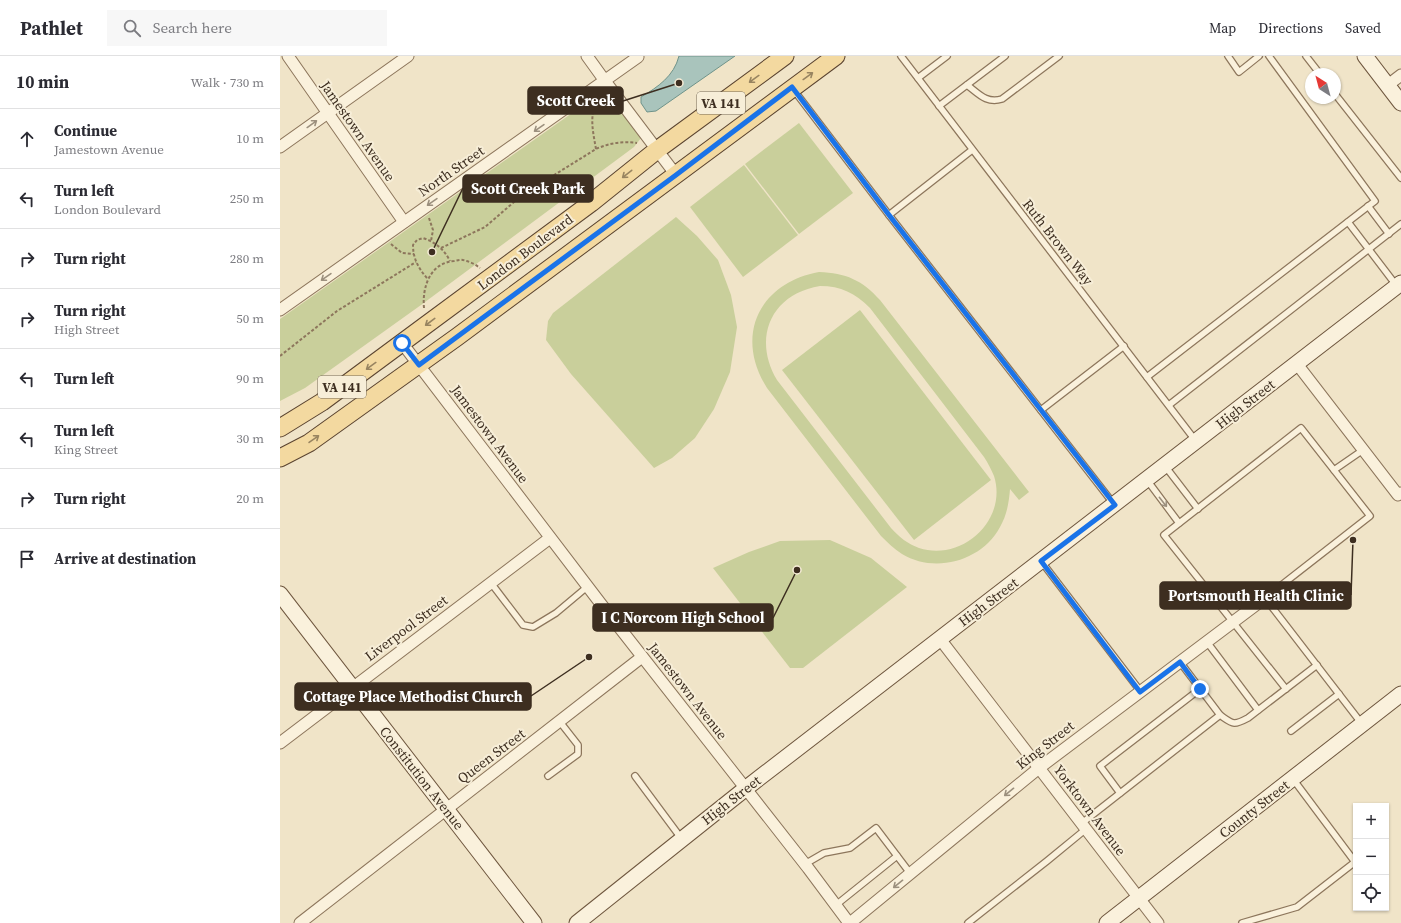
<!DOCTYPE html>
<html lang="en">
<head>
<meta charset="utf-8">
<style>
	body { margin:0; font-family:"Source Serif 4",serif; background:#f7f7f7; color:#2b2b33 }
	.controls { position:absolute; right:12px; bottom:12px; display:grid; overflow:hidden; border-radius:0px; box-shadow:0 1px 3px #0004 }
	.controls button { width:36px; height:36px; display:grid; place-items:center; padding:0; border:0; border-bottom:1px solid #e1e1e2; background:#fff; color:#2b2b33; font:20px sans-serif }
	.compass { position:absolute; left:1025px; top:12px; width:36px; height:36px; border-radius:50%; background:#fff; box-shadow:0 1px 3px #0004; rotate:324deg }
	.stop { position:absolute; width:12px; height:12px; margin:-9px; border:3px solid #1a73e8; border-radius:50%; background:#fff }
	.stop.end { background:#1a73e8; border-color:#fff; box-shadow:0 1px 4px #0008 }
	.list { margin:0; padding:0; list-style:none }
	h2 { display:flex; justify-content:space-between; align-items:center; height:52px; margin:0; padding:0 16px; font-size:17px }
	h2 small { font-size:13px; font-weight:400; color:#7c7c81 }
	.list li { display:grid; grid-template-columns:26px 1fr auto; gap:12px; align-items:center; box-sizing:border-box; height:60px; padding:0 16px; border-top:1px solid #e1e1e2 }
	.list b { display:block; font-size:15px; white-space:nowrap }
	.list p { margin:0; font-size:13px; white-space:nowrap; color:#7c7c81 }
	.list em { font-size:13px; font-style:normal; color:#7c7c81 }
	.icon { flex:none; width:22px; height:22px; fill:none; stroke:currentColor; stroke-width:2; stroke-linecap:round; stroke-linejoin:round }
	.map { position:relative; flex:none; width:1121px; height:867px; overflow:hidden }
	header { display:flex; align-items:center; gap:24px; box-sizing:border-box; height:56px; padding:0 20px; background:#fff; border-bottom:1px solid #e1e1e2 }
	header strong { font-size:19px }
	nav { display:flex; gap:22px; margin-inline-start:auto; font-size:14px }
	.search { width:280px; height:36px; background:#f7f7f7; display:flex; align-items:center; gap:10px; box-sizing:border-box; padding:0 14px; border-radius:0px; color:#7c7c81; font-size:15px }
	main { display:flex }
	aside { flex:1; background:#fff }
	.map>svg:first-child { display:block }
</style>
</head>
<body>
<header>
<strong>Pathlet</strong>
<div class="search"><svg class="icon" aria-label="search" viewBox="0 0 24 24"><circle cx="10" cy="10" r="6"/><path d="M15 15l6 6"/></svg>Search here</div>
<nav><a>Map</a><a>Directions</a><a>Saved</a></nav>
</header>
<main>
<aside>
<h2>10 min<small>Walk · 730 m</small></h2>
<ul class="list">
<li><svg class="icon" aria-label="ahead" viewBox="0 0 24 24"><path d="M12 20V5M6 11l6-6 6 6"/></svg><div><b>Continue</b><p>Jamestown Avenue</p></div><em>10 m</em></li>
<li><svg class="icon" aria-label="left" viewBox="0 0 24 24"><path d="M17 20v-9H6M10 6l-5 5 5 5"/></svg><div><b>Turn left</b><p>London Boulevard</p></div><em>250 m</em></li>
<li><svg class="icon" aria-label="right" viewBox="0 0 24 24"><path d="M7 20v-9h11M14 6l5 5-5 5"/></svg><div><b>Turn right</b></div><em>280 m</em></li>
<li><svg class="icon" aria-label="right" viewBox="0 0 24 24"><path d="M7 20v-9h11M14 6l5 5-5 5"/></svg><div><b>Turn right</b><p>High Street</p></div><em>50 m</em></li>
<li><svg class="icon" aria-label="left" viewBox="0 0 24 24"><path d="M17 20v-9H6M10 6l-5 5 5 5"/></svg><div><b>Turn left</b></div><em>90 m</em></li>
<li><svg class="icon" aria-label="left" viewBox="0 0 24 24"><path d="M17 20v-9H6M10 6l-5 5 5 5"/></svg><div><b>Turn left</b><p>King Street</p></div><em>30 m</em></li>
<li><svg class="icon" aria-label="right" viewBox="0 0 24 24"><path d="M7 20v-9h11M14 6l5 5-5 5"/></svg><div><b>Turn right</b></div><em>20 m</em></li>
<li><svg class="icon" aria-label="arrive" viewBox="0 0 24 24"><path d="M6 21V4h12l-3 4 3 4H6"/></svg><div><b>Arrive at destination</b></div></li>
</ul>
</aside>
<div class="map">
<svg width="1121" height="867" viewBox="0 0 1121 867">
	<rect width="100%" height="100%" fill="#f0e4c8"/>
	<g fill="#c9cf9b" fill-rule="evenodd">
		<path d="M 331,37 L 361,82 L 354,91 L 141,249 L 25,332 L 0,345 L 0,263 L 319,38 Z"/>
		<path d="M 519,67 L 573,137 L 519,178 L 465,108 Z"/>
		<path d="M 464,109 L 518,179 L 463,221 L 410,151 Z"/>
		<path d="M 396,161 L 417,180 L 438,204 L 451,239 L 457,271 L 450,316 L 434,353 L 415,382 L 392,402 L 374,412 L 291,318 L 266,284 L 268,265 L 273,257 Z"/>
		<path d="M 539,216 C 566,217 582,224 600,244 L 749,436 L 739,444 L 730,433 C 729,446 727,459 720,471 C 702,505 655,518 622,498 C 614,493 608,487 601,480 L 487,332 C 454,280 479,227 539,216 ZM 540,230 C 561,230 575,237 590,252 L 704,401 C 708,407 711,413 714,420 C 728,464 682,506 639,492 C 628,488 619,481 611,472 L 497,324 C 472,282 491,238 540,230 Z"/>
		<path d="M 580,254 L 711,424 L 634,484 L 502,314 Z"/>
		<path d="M 550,484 L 591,502 L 627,531 L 523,612 L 510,612 L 433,512 L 469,496 L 500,485 Z"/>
	</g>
	<path fill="#a9c4bc" stroke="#6f938a" d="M 399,0 L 455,0 L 376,55 L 367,56 L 361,47 L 361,41 C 378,31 394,20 399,0 Z"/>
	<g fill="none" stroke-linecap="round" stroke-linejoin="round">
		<g stroke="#8d765c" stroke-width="8">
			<g id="lane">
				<path d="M 621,0 L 915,384"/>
				<path d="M 948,0 L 959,16 L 979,0"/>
				<path d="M 1026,0 L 1040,18"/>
				<path d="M 638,22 L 667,0"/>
				<path d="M 687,29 C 698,37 706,48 722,43 L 779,0"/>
				<path d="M 513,33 L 609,159 L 833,447"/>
				<path d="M 1055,38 L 1121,122"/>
				<path d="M 659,50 L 725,0"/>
				<path d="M 1088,150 L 1109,178"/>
				<path d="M 609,159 L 692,94"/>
				<path d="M 1068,166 L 1116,229"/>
				<path d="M 867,321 L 1095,145 L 989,0"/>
				<path d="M 889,349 L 1121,168"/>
				<path d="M 761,354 L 844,290"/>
				<path d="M 885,410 L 918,453"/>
				<path d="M 1054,414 L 1083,394"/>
				<path d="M 867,424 L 899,467"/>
				<path d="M 761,505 L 861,636"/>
				<path d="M 211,527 L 243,569 L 253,571 L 276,557 L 307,531"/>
				<path d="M 927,586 L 978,654"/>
				<path d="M 900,606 L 940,659"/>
				<path d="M 1006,633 L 884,479 L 1021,372 L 1090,460 L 985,542 L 1082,668"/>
				<path d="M 1011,675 L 1059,638"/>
				<path d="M 268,720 L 298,698 L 298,689 L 280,666"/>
				<path d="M 355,720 L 401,782"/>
				<path d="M 840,737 L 820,710 L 920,633"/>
				<path d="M 802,767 L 940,659 C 953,668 953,670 968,662 L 1037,609"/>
				<path d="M 525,808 L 544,797 L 570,792 L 596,772 L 630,817"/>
				<path d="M 556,849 L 617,800"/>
				<path d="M 688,867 L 767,805 L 806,773"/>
				<path d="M 962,867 L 1017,851 L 1075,806 L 1013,723"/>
			</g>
		</g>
		<g stroke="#8d765c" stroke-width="13">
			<g id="street">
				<path d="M 8,0 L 124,166"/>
				<path d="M 307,0 L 325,25 L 396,119"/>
				<path d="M 1108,29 L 1121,19"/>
				<path d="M 0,91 L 128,0"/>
				<path d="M 0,254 L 358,1"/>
				<path d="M 122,287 L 321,548 L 528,812 L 569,867"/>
				<path d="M 1017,308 L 1118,439 L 1121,437"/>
				<path d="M 660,583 L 878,867"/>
				<path d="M 0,687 L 270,482"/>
				<path d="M 20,867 L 362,601"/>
				<path d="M 570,867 L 759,712 L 985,542"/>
			</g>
		</g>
		<g stroke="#6f573f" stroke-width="17">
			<g id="secondary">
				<path d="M 1085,0 L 1121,47"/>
				<path d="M 0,538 L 254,867"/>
				<path d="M 297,867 L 465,733 L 1121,227"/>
				<path d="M 827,867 L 1121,638"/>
			</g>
		</g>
		<g stroke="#5b4430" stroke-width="19">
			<g id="primary">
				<path d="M 0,372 L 42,346 L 146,269 L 311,147 L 377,94 L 505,0"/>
				<path d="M 0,402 L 29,387 L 177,281 L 556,0"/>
			</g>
		</g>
		<g stroke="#8d765c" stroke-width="2" stroke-dasharray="3 2" stroke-linecap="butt">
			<path d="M 316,93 C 313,76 309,60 317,44"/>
			<path d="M 149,162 L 153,174 L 151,185"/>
			<path d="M 111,188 L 122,197 L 134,198"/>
			<path d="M 161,192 L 205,171 L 234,146 L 250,134 L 316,93 C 329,87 343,85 357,87"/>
			<path d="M 147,222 C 138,212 133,202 133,189 L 137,184 L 143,182 C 155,186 164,193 170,205"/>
			<path d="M 144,252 C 142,231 150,207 174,205 C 178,204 182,203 186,205 C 191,206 196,209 200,212"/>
			<path d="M 0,300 L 57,255 L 136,206"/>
		</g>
		<use href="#lane" stroke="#faf1dc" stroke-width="5.5"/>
		<use href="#street" stroke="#faf1dc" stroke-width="11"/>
		<use href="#secondary" stroke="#faf1dc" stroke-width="15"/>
		<use href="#primary" stroke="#f3d9a0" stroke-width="17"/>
	</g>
	<defs><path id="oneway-shaft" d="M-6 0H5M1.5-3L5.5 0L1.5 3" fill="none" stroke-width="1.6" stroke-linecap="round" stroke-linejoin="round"/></defs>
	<g stroke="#988460">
		<use href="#oneway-shaft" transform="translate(528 20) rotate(-36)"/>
		<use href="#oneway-shaft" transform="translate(474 23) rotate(144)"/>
		<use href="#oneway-shaft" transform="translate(347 118) rotate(142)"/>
		<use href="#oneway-shaft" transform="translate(150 266) rotate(143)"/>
		<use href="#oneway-shaft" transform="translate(91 310) rotate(144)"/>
		<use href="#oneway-shaft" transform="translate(34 383) rotate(-35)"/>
	</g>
	<g stroke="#9c907e">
		<use href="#oneway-shaft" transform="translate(32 68) rotate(-36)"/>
		<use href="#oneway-shaft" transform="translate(259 72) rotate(145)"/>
		<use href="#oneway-shaft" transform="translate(152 146) rotate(145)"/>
		<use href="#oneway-shaft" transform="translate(46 221) rotate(145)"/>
		<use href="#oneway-shaft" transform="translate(883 446) rotate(52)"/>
		<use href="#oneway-shaft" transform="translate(729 736) rotate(141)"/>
		<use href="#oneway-shaft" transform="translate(618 828) rotate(141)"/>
	</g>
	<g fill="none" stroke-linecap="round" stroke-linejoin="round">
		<path stroke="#1a73e8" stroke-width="5" d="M 122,287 L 139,309 L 396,119 L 512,31 L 609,159 L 835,449 L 761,505 L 860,636 L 900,606 L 920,633"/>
	</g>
	<g text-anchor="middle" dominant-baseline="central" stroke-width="4" stroke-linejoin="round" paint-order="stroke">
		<g fill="#f7eed8" stroke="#756857" stroke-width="1">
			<rect x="417" y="36" width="48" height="22" rx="3"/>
			<rect x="38" y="320" width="48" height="22" rx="3"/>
		</g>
		<g font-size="13" font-weight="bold" fill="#3d2e20">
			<text x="441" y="47">VA 141</text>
			<text x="62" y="331">VA 141</text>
		</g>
		<g font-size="14" fill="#3d2e20" stroke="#f7eed8">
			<text transform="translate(78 75) rotate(55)">Jamestown Avenue</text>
			<text transform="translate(171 115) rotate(-35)">North Street</text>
			<text transform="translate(778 186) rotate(52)">Ruth Brown Way</text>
			<text transform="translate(245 196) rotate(-37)">London Boulevard</text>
			<text transform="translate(965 348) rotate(-38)">High Street</text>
			<text transform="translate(210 378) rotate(53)">Jamestown Avenue</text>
			<text transform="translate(708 546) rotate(-37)">High Street</text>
			<text transform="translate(126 572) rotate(-37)">Liverpool Street</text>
			<text transform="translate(408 635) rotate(52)">Jamestown Avenue</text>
			<text transform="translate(765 689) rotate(-38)">King Street</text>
			<text transform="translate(211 700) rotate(-37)">Queen Street</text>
			<text transform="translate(142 722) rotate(52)">Constitution Avenue</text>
			<text transform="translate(451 744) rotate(-38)">High Street</text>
			<text transform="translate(974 753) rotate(-38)">County Street</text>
			<text transform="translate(810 754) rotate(53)">Yorktown Avenue</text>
		</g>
	</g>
	<path fill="none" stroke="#3d2e20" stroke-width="1.5" d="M399 27L343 45M152 196L183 132M1073 484L1071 539M517 514L493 562M309 601L251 640"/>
	<g fill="#3d2e20" stroke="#f7eed8" stroke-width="1.5">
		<circle cx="399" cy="27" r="4"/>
		<circle cx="152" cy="196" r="4"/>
		<circle cx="1073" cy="484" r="4"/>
		<circle cx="517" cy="514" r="4"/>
		<circle cx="309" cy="601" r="4"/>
	</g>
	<g fill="#3d2e20" stroke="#3d2e20" stroke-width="1.5">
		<rect x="248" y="31" width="95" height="27" rx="4"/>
		<rect x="183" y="119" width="130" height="27" rx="4"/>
		<rect x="880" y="526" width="191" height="27" rx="4"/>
		<rect x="313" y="548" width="180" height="27" rx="4"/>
		<rect x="15" y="627" width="236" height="27" rx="4"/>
	</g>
	<g font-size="15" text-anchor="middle" font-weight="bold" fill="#fff">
		<text x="296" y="50">Scott Creek</text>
		<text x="248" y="138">Scott Creek Park</text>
		<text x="976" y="545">Portsmouth Health Clinic</text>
		<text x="403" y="567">I C Norcom High School</text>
		<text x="133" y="646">Cottage Place Methodist Church</text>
	</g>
</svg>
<div class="controls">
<button>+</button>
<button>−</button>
<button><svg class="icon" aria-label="locate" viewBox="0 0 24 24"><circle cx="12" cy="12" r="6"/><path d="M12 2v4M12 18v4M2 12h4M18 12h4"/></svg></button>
</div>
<svg class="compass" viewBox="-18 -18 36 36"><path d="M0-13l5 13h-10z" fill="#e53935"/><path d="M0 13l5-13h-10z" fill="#7c7c81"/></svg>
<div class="stop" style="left:122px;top:287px"></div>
<div class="stop end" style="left:920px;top:633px"></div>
</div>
</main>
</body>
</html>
